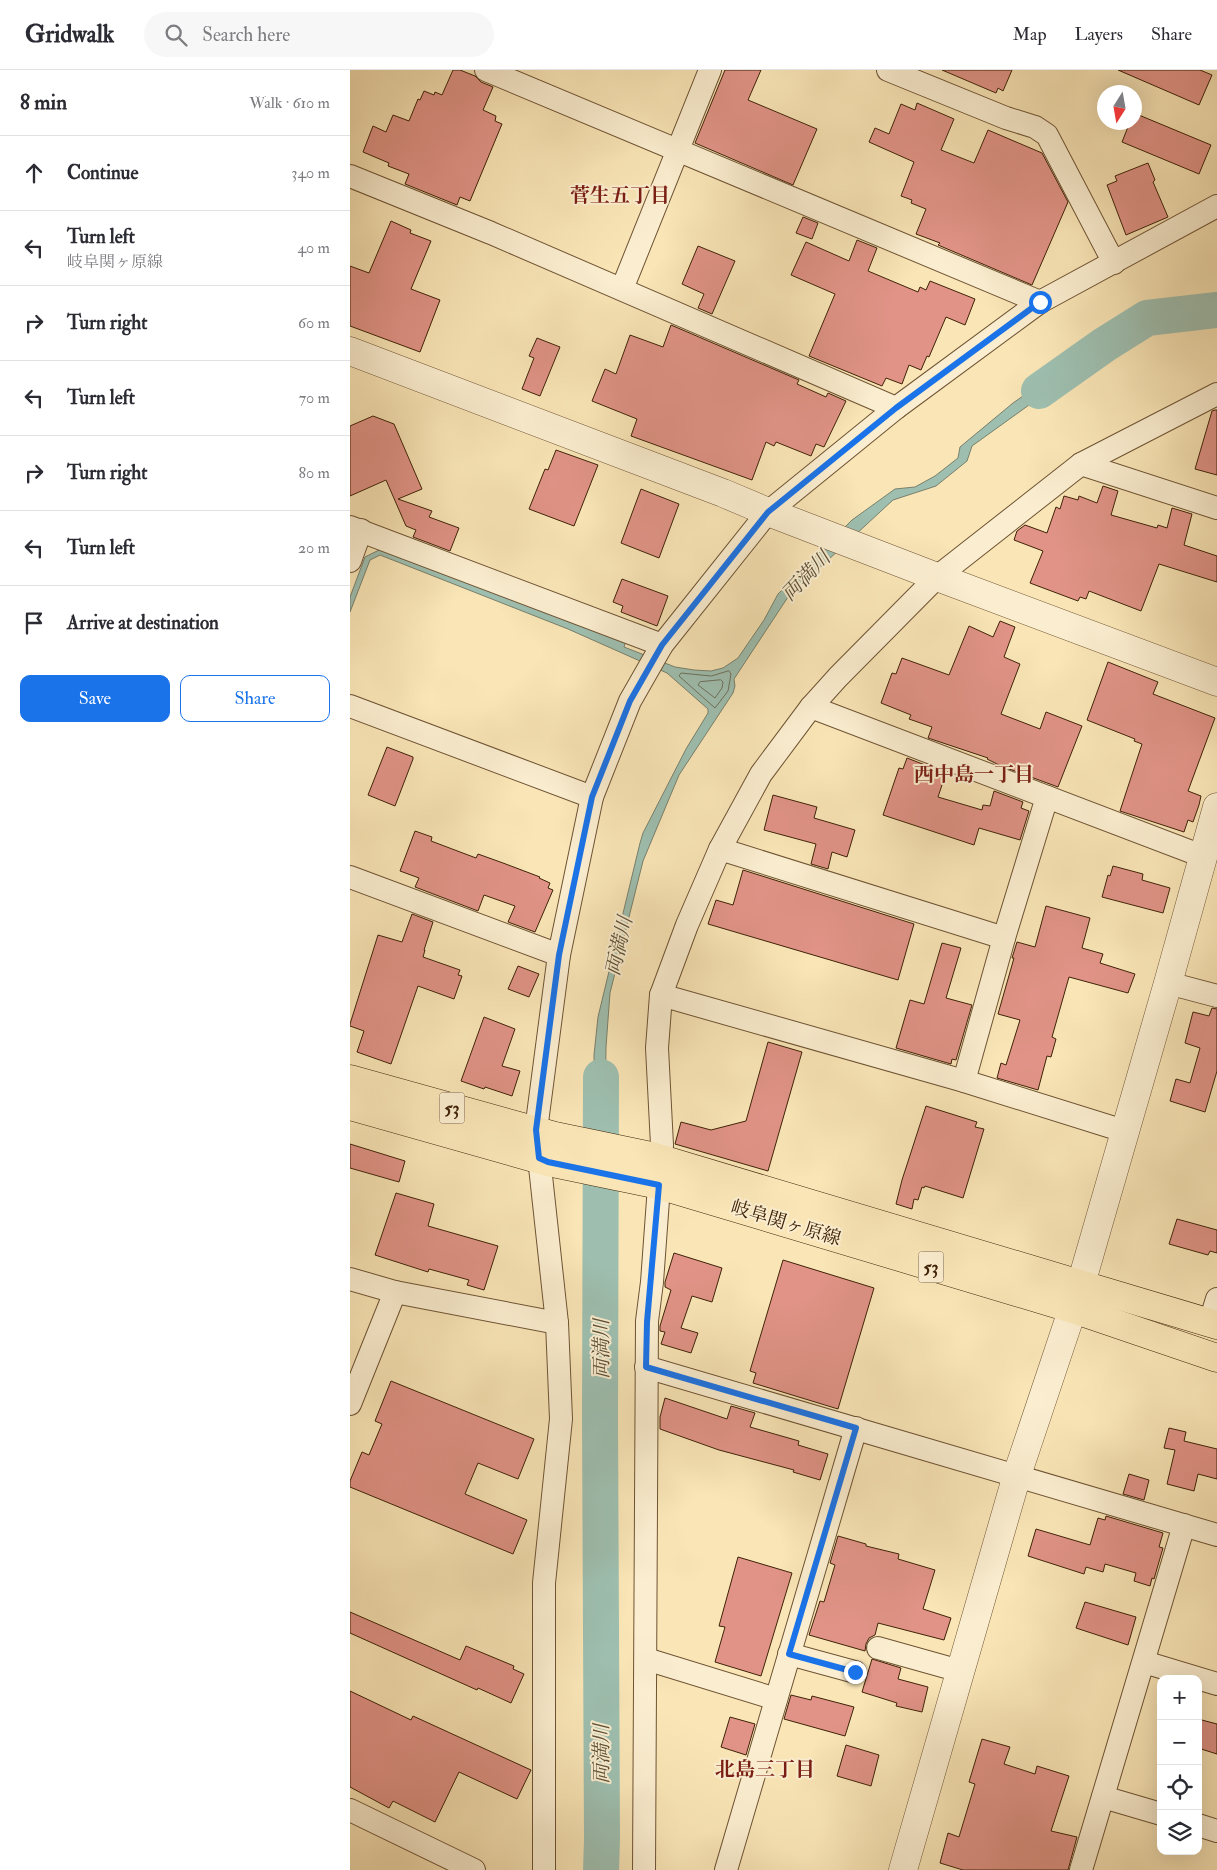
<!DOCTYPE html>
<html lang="en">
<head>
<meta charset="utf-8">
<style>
	body { margin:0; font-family:"IM FELL Double Pica","Noto Serif JP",serif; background:#f7f7f7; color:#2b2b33 }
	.controls { position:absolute; right:15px; bottom:15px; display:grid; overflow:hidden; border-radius:10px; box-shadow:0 5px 20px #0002 }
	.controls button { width:45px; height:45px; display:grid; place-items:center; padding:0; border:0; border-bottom:1px solid #e1e1e2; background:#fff; color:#2b2b33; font:25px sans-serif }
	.compass { position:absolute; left:747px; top:15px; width:45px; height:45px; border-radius:50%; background:#fff; box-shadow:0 5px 20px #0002; rotate:191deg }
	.stop { position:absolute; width:15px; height:15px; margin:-11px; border:4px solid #1a73e8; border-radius:50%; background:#fff }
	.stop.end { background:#1a73e8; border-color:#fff; box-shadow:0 1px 5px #0008 }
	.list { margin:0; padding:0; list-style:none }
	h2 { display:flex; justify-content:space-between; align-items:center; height:65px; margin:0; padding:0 20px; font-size:21px }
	h2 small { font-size:16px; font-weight:400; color:#7c7c81 }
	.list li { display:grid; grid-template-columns:32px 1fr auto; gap:15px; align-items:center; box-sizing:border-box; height:75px; padding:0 20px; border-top:1px solid #e1e1e2 }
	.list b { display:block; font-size:19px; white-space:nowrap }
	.list p { margin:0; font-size:16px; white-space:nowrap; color:#7c7c81 }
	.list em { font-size:16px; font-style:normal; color:#7c7c81 }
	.actions { display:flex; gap:10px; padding:15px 20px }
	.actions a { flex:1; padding:11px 0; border:1px solid #1a73e8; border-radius:10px; text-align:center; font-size:18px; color:#1a73e8 }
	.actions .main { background:#1a73e8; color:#fff }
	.icon { flex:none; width:28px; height:28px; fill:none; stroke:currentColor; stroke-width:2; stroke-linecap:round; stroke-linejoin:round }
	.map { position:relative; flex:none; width:867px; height:1800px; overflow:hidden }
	header { display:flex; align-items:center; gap:30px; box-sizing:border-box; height:70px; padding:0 25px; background:#fff; border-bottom:1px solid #e1e1e2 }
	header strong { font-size:24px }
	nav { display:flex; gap:28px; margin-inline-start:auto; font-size:18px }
	.search { width:350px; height:45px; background:#f7f7f7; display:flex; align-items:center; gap:12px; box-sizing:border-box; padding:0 18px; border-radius:28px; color:#7c7c81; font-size:19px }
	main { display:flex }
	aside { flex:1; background:#fff }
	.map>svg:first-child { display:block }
</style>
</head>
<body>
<header>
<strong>Gridwalk</strong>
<div class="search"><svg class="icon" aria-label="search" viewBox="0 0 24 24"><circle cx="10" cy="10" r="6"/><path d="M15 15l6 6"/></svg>Search here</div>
<nav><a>Map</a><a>Layers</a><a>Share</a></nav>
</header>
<main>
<aside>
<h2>8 min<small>Walk · 610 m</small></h2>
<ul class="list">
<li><svg class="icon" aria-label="ahead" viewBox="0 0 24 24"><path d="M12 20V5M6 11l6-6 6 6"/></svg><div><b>Continue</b></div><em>340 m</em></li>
<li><svg class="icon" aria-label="left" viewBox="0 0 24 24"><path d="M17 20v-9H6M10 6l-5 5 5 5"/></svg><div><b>Turn left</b><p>岐阜関ヶ原線</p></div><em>40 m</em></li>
<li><svg class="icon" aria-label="right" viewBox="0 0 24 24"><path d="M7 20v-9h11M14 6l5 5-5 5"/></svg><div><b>Turn right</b></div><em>60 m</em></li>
<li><svg class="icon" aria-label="left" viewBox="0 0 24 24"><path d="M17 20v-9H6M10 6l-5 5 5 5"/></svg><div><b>Turn left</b></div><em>70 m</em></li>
<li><svg class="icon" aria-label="right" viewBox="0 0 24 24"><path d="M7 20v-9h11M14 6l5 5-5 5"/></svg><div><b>Turn right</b></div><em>80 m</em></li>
<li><svg class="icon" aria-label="left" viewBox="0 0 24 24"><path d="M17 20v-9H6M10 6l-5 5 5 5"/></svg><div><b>Turn left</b></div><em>20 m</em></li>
<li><svg class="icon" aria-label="arrive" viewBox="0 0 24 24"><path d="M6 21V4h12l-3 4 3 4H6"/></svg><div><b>Arrive at destination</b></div></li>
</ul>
<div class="actions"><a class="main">Save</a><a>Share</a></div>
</aside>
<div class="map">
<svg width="867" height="1800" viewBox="0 0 867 1800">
	<rect width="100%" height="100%" fill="#f9e5b6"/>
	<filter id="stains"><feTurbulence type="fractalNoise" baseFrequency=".004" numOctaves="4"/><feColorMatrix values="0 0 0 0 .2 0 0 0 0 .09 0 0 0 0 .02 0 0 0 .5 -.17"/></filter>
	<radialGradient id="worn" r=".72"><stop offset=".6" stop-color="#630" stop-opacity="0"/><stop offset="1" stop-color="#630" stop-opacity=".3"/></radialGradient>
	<path fill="#9ebfb0" stroke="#78806c" d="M 867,236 L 867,246 L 816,254 L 756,292 L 711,312 L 622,376 L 617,391 L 586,416 L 543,430 L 438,527 L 384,609 L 385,616 L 383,623 L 329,705 L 293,791 L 260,923 L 256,977 L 255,1048 L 259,1059 L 245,1055 L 244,985 L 248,947 L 290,773 L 293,763 L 336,679 L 358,643 L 358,639 L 317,603 L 218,559 L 30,485 L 20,490 L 0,542 L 0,527 L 15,487 L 33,478 L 276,571 L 274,577 L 325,597 L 344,600 L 361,601 L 373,598 L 388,588 L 414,550 L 428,524 L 502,450 L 545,419 L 565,417 L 585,406 L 608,388 L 610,377 L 663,333 L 709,301 L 754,282 L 807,244 Z"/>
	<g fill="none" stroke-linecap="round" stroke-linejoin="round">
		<g stroke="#6e705c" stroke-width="1">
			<path d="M 379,601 L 381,604 L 378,621 L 365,638 L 329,606 L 331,603 L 361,606 Z"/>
			<path d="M 371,610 L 373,612 L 372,618 L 365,628 L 348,615 L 350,612 Z"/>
		</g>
		<g stroke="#9ebfb0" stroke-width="36">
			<path d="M 689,321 L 754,275 L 797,248 L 867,240"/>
			<path d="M 251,1800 L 252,1770 L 250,1348 L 251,1007"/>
		</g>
	</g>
	<g fill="#e09386" stroke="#3f2207">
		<path d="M 103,0 L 110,0 L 125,6 L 131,12 L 143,17 L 133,40 L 146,46 L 145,51 L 152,54 L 120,131 L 110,127 L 107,135 L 55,114 L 59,104 L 38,96 L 39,93 L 13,82 L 23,56 L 36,62 L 43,45 L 59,51 L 68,29 L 70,30 L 74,21 L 84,25 L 85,22 L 92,25 Z"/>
		<path d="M 375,0 L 411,0 L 398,30 L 467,59 L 443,115 L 345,73 Z"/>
		<path d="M 592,0 L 662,0 L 653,21 L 648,18 L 646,23 Z"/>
		<path d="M 768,0 L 850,0 L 862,5 L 849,35 Z"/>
		<path d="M 567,33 L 604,49 L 591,80 L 624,93 L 638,60 L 692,83 L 718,132 L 682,215 L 588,175 L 590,173 L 566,164 L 576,139 L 561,133 L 562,130 L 551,126 L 564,92 L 519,72 L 525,58 L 539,64 L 551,34 L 565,40 Z"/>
		<path d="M 784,43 L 861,75 L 849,104 L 772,72 L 780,52 L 784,52 Z"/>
		<path d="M 798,93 L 805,110 L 803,112 L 818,147 L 776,165 L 757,115 L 767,111 L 765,106 Z"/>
		<path d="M 453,147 L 468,153 L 462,169 L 446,163 Z"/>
		<path d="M 41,151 L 61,160 L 60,163 L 81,171 L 61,219 L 90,230 L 70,282 L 0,256 L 0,196 L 19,203 Z"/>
		<path d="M 507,170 L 527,178 L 518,201 L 568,222 L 570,217 L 576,220 L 580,211 L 625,229 L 615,255 L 596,247 L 579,287 L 577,286 L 571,300 L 559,295 L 552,314 L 536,308 L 532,316 L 459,286 L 485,224 L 441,205 L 456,172 L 499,191 Z"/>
		<path d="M 348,176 L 385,191 L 362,244 L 348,238 L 354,224 L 332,214 Z"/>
		<path d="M 321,255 L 449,310 L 447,314 L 476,327 L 478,323 L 496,331 L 474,377 L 466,374 L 461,386 L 426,372 L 424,376 L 416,372 L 402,410 L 281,366 L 287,349 L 242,331 L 255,299 L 266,304 L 280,265 L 313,277 Z"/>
		<path d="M 187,268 L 210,277 L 190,326 L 172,319 L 184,288 L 179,286 Z"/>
		<path d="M 865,340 L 867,340 L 867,405 L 845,399 L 862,341 Z"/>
		<path d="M 23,346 L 44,354 L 72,419 L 48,429 L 82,441 L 79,447 L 109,458 L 100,481 L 63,467 L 66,460 L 56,456 L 36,410 L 0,426 L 0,356 Z"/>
		<path d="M 206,380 L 248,395 L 224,456 L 179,439 L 195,399 L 198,400 Z"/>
		<path d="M 753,416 L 768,421 L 761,445 L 807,458 L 808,455 L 817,458 L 822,438 L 842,444 L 834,475 L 867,486 L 867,512 L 809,494 L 791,541 L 739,521 L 736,529 L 730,527 L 728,531 L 680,513 L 693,481 L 664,470 L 667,461 L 675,455 L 697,463 L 706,437 L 710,439 L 714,426 L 728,430 L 729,426 L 747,433 Z"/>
		<path d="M 291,419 L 329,434 L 309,488 L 271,473 Z"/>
		<path d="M 272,509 L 318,526 L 307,556 L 271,542 L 273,536 L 263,532 Z"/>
		<path d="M 650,551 L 665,557 L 654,587 L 670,594 L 651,644 L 690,659 L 696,642 L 732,656 L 708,717 L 651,696 L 637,689 L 638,688 L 578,668 L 582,657 L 559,649 L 561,645 L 531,633 L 542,603 L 546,604 L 552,588 L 599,605 L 619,556 L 643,567 Z"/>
		<path d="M 758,592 L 808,612 L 803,624 L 865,648 L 838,721 L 851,726 L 849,735 L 843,752 L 838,750 L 834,762 L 770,741 L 792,674 L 784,671 L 785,669 L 737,650 Z"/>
		<path d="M 37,677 L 63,687 L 63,689 L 45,736 L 18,725 Z"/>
		<path d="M 557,688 L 596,703 L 588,727 L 632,740 L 633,735 L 640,736 L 644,721 L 673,732 L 671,738 L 679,741 L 670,770 L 629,758 L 624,775 L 533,745 L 549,698 L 553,699 Z"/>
		<path d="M 423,725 L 467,737 L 464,748 L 505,760 L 497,787 L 482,782 L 478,799 L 461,794 L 466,774 L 414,760 Z"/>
		<path d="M 65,761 L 82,767 L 81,771 L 126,788 L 128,784 L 153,793 L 190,807 L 189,808 L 200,813 L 198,818 L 203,820 L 185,862 L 158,852 L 165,836 L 134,825 L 128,841 L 65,817 L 69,808 L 50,801 Z"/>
		<path d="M 763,796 L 793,804 L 792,810 L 820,818 L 813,843 L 752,827 L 758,805 L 760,806 Z"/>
		<path d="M 393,800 L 564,854 L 548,910 L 358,854 L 366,830 L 383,835 Z"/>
		<path d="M 696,836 L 740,848 L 732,878 L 753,884 L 750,893 L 785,904 L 778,923 L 719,907 L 702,967 L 706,969 L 701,987 L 697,986 L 688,1020 L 647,1008 L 651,993 L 656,995 L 670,950 L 648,944 L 664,888 L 662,888 L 667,872 L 685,877 Z"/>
		<path d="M 62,844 L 83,852 L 74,880 L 75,880 L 73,887 L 110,900 L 108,905 L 112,906 L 104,929 L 68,916 L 41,994 L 7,982 L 14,961 L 0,956 L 0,954 L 28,865 L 52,872 Z"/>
		<path d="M 592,873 L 611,878 L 596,928 L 622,935 L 606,990 L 602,989 L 601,994 L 546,978 L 560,930 L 574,934 Z"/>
		<path d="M 168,896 L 189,904 L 179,927 L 158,919 Z"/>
		<path d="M 862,938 L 867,939 L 867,1001 L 855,1042 L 820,1031 L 826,1009 L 840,1013 L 850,978 L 835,973 L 843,942 L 859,946 Z"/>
		<path d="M 134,947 L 165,959 L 152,996 L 170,1001 L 162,1026 L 135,1017 L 134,1019 L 111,1011 Z"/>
		<path d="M 418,972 L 452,982 L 418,1101 L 325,1074 L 331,1052 L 361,1060 L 396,1051 Z"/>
		<path d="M 576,1036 L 627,1052 L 625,1057 L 634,1059 L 613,1128 L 575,1116 L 574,1118 L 572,1117 L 568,1130 L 564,1129 L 562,1139 L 546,1134 L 552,1110 Z"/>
		<path d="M 0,1074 L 55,1091 L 49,1112 L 0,1098 Z"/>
		<path d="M 46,1123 L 84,1134 L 78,1156 L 148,1176 L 134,1220 L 117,1215 L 119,1210 L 79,1199 L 78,1202 L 25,1185 Z"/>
		<path d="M 827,1149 L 867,1160 L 867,1183 L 860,1181 L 858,1185 L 819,1174 Z"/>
		<path d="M 324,1183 L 372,1198 L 362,1232 L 342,1226 L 331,1258 L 348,1263 L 341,1283 L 311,1274 L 315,1262 L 310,1261 L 310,1256 L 321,1220 L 315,1217 L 315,1212 Z"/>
		<path d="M 433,1190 L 524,1218 L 488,1339 L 403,1313 L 406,1303 L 400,1301 Z"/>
		<path d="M 41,1311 L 184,1369 L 168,1409 L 128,1393 L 115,1424 L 177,1450 L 163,1484 L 0,1417 L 0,1411 L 12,1382 L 19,1385 L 32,1354 L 25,1351 Z"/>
		<path d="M 315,1328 L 377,1349 L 381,1336 L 405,1343 L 400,1357 L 449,1371 L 448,1375 L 478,1384 L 470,1410 L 443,1402 L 444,1400 L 369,1380 L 310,1359 L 310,1347 Z"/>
		<path d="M 819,1358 L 836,1362 L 834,1371 L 867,1379 L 867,1409 L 848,1404 L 844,1421 L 817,1414 L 825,1380 L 814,1378 Z"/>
		<path d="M 779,1404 L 799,1410 L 794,1430 L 773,1424 Z"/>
		<path d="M 756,1446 L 813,1463 L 809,1477 L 813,1478 L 804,1509 L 802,1508 L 800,1516 L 784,1511 L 786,1503 L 755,1494 L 753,1502 L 736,1497 L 734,1504 L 678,1486 L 686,1459 L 740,1475 L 748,1448 L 755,1450 Z"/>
		<path d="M 488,1466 L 516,1474 L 516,1476 L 549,1484 L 548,1489 L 585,1500 L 573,1539 L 601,1548 L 594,1570 L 528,1553 L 525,1565 L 519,1568 L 516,1574 L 515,1581 L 459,1565 L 470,1531 L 474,1532 L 485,1495 L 480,1493 Z"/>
		<path d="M 388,1487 L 442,1503 L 411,1606 L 365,1592 L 375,1557 L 369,1556 Z"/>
		<path d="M 735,1532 L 786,1547 L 778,1575 L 726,1558 Z"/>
		<path d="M 0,1542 L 110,1590 L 116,1576 L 164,1596 L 163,1599 L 174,1604 L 161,1633 L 128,1618 L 127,1620 L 0,1563 Z"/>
		<path d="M 522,1589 L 551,1598 L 548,1609 L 578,1617 L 572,1642 L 546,1636 L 547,1633 L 512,1622 Z"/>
		<path d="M 0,1621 L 61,1650 L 63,1646 L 181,1700 L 167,1729 L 109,1702 L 85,1752 L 43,1731 L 39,1738 L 0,1717 Z"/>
		<path d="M 441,1625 L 461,1630 L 462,1626 L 504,1637 L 495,1666 L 434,1649 Z"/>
		<path d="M 380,1647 L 405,1654 L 396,1685 L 371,1677 Z"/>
		<path d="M 848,1649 L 867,1654 L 867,1684 L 848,1678 Z"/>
		<path d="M 632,1669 L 660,1677 L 654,1694 L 685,1704 L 687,1696 L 719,1706 L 701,1761 L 727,1767 L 718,1800 L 613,1800 L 590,1793 L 598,1763 L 609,1767 L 625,1714 L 619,1712 Z"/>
		<path d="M 496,1675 L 529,1685 L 521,1716 L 487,1706 Z"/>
	</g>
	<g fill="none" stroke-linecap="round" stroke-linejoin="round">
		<g stroke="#6e5333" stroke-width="24">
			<g id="minor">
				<path d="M 136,0 L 690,232"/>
				<path d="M 538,0 L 656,48 L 685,57 L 697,65 L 764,193"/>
				<path d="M 0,106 L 141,163 L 546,338"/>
				<path d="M 272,219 L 360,0"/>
				<path d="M 731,394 L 867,438"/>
				<path d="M 0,457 L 312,575"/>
				<path d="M 0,491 L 11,460"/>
				<path d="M 0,636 L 242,727"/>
				<path d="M 461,637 L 852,786"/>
				<path d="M 370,779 L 654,868"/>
				<path d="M 0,807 L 209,885"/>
				<path d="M 818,913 L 867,926"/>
				<path d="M 311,925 L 614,1011 L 774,1061"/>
				<path d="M 614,1011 L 654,868 L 697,727"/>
				<path d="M 0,1209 L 45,1222 L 207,1253"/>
				<path d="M 860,1252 L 867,1229"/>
				<path d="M 296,1297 L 867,1465"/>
				<path d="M 0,1334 L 45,1222"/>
				<path d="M 528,1578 L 610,1601"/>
				<path d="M 439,1584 L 505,1602"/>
				<path d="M 296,1589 L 426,1629"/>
				<path d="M 794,1592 L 867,1614"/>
				<path d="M 753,1727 L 811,1744"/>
				<path d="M 0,1740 L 124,1800"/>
				<path d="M 848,1755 L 867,1761"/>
				<path d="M 194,1800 L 194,1513 L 211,1349 L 207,1253 L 186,1060 L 209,885 L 242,727 L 280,631 L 312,575 L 418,442 L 546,338 L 690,232 L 867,136"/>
				<path d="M 294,1800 L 297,1251 L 302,1212 L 312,1075 L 307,978 L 311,925 L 337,855 L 370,779 L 411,704 L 461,637 L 488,607 L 587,507 L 731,394 L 867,324"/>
				<path d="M 376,1800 L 506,1358"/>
				<path d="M 731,1800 L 834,1455"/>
			</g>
		</g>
		<g stroke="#6e5333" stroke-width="29">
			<g id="tertiary">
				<path d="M 0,281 L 373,423 L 418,442 L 587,507 L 867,612"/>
				<path d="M 553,1800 L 667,1405 L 731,1214 L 818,913 L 867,737"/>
			</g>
		</g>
		<g stroke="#3f2207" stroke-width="29">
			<g id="primary">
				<path d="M 0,1009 L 205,1066 L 301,1086 L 867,1255"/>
				<path d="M 0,1036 L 198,1092 L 309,1115 L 723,1239 L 867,1288"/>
			</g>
		</g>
		<use href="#minor" stroke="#fbeed0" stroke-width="22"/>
		<use href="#tertiary" stroke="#fbeed0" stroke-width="28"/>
		<use href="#primary" stroke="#f9e5b6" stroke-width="28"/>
	</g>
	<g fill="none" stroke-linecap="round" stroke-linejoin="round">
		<path stroke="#1a73e8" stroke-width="6" d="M 505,1602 L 439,1584 L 506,1358 L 296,1297 L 297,1252 L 309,1115 L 198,1092 L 189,1088 L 186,1060 L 209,885 L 242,727 L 280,631 L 312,575 L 418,442 L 546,338 L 690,232"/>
	</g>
	<g text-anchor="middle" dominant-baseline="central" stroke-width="4" stroke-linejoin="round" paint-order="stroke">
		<g fill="#fbeed0" stroke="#775f43" stroke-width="1">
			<rect x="89.5" y="1022.5" width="25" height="31" rx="4"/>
			<rect x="568.5" y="1181.5" width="25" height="31" rx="4"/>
		</g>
		<g font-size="18" font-weight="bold" fill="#3f2207">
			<text x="102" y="1038">53</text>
			<text x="581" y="1197">53</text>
		</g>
		<g font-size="19" fill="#3f2207" stroke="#fbeed0">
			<text transform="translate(436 1153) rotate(17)">岐阜関ヶ原線</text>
		</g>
		<g font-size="20" font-weight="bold" fill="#7a1f14" stroke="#fbeed0">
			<text x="270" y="125">菅生五丁目</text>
			<text x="624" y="704">西中島一丁目</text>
			<text x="415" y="1699">北島三丁目</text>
		</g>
		<g font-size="20" font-style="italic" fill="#5c513a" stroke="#fbeed0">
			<text transform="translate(456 506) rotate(-46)">両満川</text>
			<text transform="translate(269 876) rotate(-77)">両満川</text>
			<text transform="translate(251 1279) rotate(-90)">両満川</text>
			<text transform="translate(251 1684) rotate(-90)">両満川</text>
		</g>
	</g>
	<rect width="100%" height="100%" filter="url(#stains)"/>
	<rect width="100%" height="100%" fill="url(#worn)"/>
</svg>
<div class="controls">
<button>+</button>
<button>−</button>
<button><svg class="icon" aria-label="locate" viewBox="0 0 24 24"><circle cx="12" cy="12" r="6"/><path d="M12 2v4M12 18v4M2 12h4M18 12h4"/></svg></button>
<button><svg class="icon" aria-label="layers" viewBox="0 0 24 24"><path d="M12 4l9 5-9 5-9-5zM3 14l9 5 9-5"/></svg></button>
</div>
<svg class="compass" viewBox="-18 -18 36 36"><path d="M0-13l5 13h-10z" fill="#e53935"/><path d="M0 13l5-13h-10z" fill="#7c7c81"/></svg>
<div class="stop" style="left:690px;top:232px"></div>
<div class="stop end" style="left:505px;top:1602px"></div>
</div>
</main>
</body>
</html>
